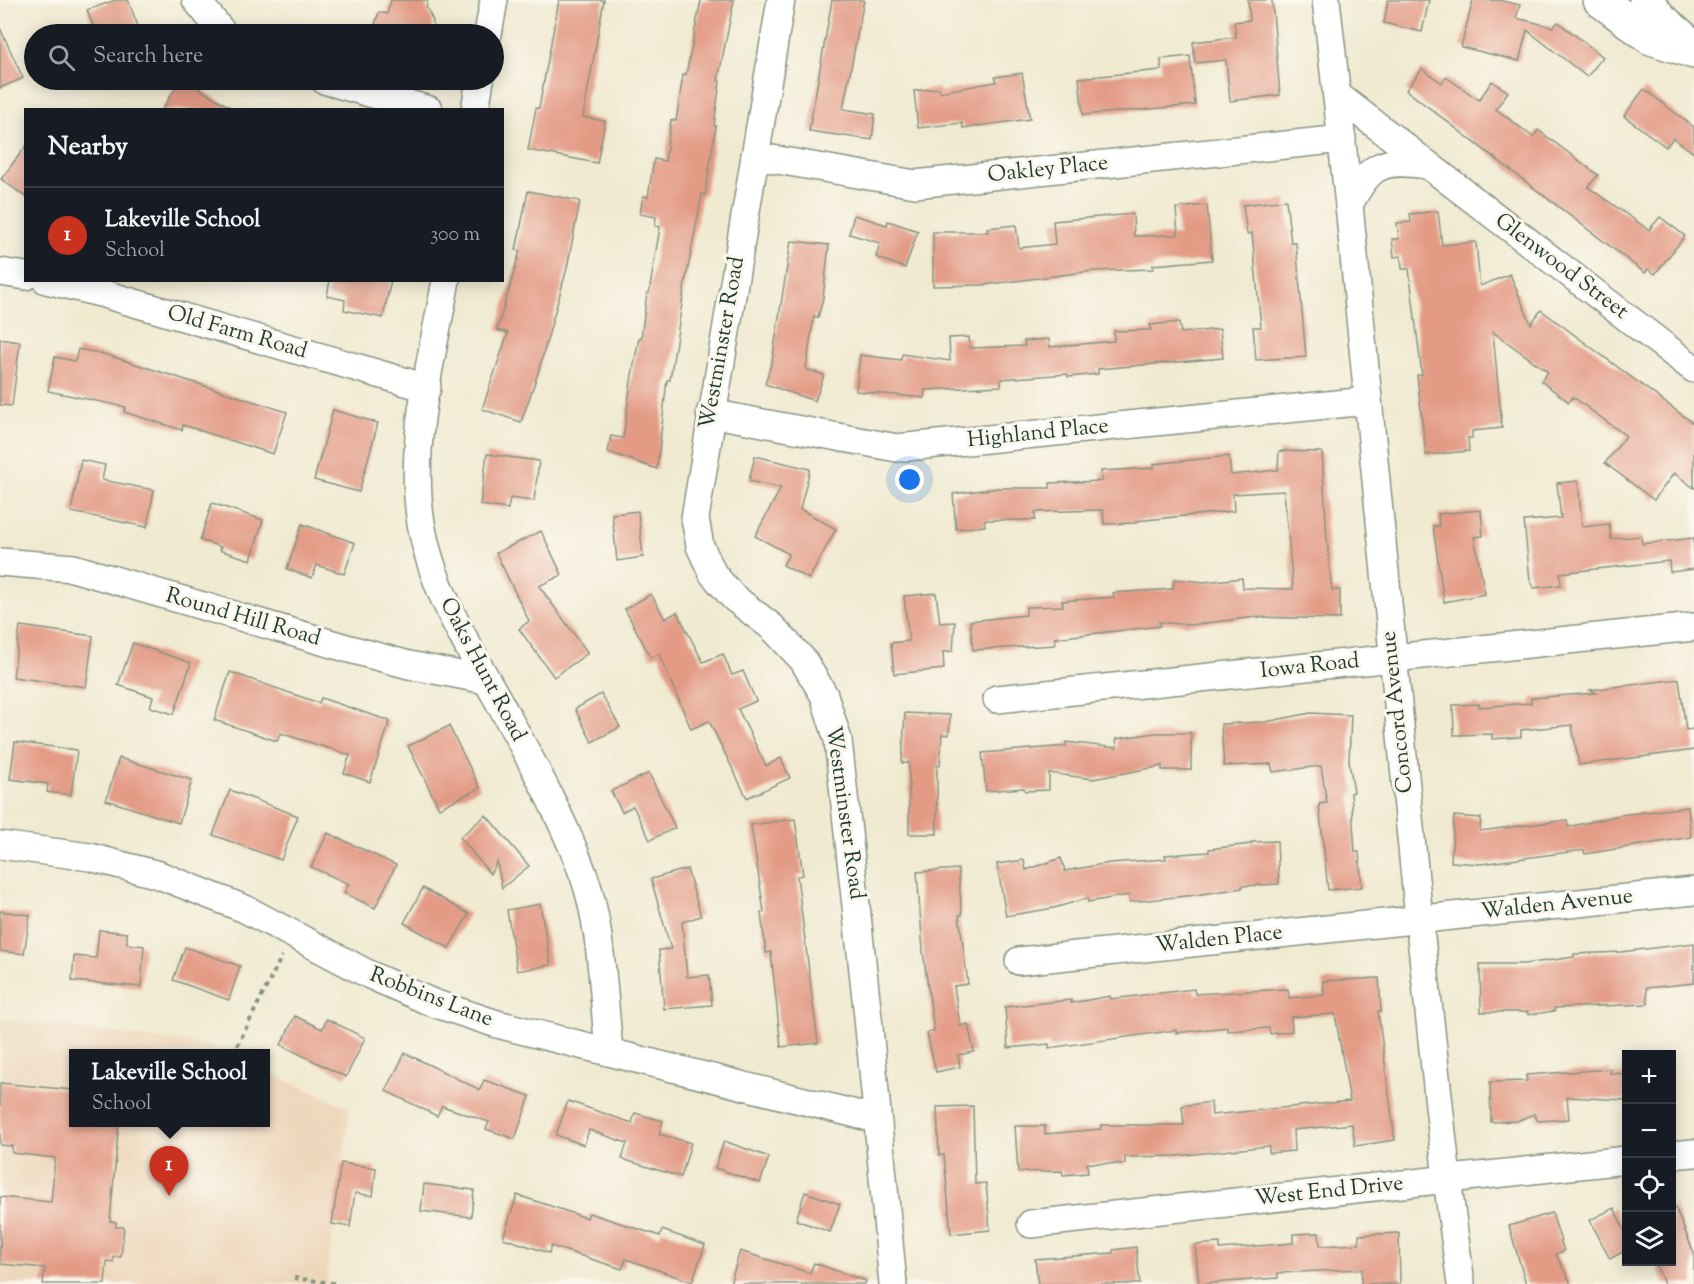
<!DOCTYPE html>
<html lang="en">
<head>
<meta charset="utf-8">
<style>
	body { margin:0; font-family:"Sorts Mill Goudy",serif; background:#242831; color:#f1f3f6 }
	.controls { position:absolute; right:18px; bottom:18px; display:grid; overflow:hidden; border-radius:0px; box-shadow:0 3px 15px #0003 }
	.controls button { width:54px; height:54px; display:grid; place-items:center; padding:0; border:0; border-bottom:2px solid #363941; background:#171b24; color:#f1f3f6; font:30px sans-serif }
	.you { position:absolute; left:910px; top:480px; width:21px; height:21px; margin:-15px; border:4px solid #fff; border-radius:50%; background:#1a73e8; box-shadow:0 0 0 9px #1a73e833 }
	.badge { display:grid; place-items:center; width:39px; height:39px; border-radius:50%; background:#c8321e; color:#fff; font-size:20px; font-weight:700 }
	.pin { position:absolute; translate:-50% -50px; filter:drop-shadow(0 2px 3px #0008) }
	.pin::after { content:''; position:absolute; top:32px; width:21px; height:18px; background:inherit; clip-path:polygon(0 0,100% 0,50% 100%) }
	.popup { position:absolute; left:69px; top:1049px; width:201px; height:78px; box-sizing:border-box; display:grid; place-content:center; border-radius:0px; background:#171b24; filter:drop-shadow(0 2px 4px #0005); font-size:20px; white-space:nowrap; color:#9ea1a6 }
	.popup b { font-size:22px; color:#f1f3f6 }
	.popup::after { content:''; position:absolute; left:50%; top:100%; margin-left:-12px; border:12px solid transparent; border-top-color:#171b24 }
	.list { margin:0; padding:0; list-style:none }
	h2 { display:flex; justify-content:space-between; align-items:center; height:78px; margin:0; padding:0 24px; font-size:26px }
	h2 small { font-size:20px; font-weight:400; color:#9ea1a6 }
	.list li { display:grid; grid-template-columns:39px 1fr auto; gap:18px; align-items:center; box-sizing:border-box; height:96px; padding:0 24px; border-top:2px solid #363941 }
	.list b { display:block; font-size:22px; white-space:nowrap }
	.list p { margin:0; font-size:20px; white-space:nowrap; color:#9ea1a6 }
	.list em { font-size:20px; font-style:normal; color:#9ea1a6 }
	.icon { flex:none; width:33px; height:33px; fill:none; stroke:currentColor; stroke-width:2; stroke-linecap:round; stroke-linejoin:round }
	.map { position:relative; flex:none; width:1694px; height:1284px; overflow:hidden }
	.search { position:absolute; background:#171b24; box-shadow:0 3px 15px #0003; left:24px; top:24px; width:480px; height:66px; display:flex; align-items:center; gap:15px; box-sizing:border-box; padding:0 21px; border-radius:33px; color:#9ea1a6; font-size:22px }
	.panel { position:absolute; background:#171b24; box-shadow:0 3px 15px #0003; left:24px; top:108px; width:480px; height:174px; border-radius:0px }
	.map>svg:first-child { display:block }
</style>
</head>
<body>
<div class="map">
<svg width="1694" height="1284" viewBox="0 0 1694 1284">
	<rect width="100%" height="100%" fill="#fbf7ec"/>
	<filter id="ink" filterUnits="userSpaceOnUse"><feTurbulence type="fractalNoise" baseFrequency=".0167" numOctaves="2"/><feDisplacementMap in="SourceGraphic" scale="12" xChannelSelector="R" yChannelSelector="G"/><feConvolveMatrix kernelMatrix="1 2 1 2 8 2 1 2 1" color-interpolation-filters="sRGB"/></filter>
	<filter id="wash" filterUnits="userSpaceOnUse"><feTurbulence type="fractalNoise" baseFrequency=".008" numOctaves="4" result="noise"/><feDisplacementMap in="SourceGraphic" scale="24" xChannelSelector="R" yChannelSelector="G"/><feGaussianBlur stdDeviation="1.35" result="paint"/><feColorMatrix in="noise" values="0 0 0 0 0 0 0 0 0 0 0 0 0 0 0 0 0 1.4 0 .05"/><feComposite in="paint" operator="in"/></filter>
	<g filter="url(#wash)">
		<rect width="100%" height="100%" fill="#f0ead1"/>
		<path fill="#edd7bb" d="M 0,1019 L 207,1045 L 227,1053 L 73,1054 L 73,1122 L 265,1122 L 265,1071 L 350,1108 L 326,1284 L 0,1284 Z"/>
		<g id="blocks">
			<g fill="#e39b86">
				<path d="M 116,0 L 128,0 L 141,34 L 96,34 L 87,10 Z"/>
				<path d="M 391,0 L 428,0 L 426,6 L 433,21 L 432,34 L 372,34 L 379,12 L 387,14 Z"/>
				<path d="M 559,0 L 604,0 L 583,117 L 605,121 L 597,163 L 528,150 L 536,108 L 539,108 Z"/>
				<path d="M 701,0 L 734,0 L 718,80 L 720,81 L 714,126 L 716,126 L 705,195 L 702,194 L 685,284 L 670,380 L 667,380 L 657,469 L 608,452 L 611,436 L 623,438 L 632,375 L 639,338 L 641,338 L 647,293 L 649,293 L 660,227 L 655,226 L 656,217 L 640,214 L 643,196 L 648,197 L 654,159 L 665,161 L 671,120 L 676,121 L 683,75 L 686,75 Z"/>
				<path d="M 832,0 L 864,0 L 843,109 L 875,114 L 872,140 L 809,131 Z"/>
				<path d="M 1248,0 L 1272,0 L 1280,95 L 1230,101 L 1226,60 L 1195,63 L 1193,42 L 1236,37 L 1234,22 L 1250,20 Z"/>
				<path d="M 1388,0 L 1429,0 L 1422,32 L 1384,23 Z"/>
				<path d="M 1473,0 L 1498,0 L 1520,5 L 1516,18 L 1553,27 L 1558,22 L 1603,57 L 1587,77 L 1527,30 L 1519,61 L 1461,47 Z"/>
				<path d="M 0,28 L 23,78 L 0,88 Z"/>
				<path d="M 1190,56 L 1195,105 L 1083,115 L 1079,78 L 1161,70 L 1161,59 Z"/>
				<path d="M 1422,69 L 1442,83 L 1446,77 L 1479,100 L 1492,81 L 1508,92 L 1496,109 L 1533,137 L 1538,130 L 1598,175 L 1588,187 L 1649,230 L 1660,217 L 1685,236 L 1655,274 L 1648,269 L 1645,273 L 1406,90 Z"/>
				<path d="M 1022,73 L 1030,119 L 963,128 L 962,123 L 918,128 L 914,91 L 939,88 L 940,92 L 996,82 L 995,77 Z"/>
				<path d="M 180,80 L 185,80 L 235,110 L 162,110 Z"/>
				<path d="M 1644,89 L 1694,127 L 1694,153 L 1673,138 L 1666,147 L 1624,116 Z"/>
				<path d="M 26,146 L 26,197 L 1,179 Z"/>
				<path d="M 528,191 L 580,201 L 567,268 L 538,373 L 521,422 L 482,409 L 508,333 L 497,330 L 520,251 L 516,250 Z"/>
				<path d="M 1286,200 L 1291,243 L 1296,243 L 1306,357 L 1256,360 L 1253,327 L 1261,327 L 1252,233 L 1247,234 L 1243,205 Z"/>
				<path d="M 1207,205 L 1212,260 L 1153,265 L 1153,269 L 1093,271 L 983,285 L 933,286 L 933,232 L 988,232 L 987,228 L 1016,225 L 1019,248 L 1055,244 L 1053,221 L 1133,214 L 1134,236 L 1178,235 L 1176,208 Z"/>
				<path d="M 1438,211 L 1442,245 L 1476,242 L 1480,286 L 1510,274 L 1531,324 L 1541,310 L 1694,424 L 1694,488 L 1674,473 L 1654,500 L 1605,463 L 1626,436 L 1573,397 L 1569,402 L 1541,381 L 1548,372 L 1493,332 L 1502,428 L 1472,431 L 1472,438 L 1468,438 L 1469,451 L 1426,455 L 1417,375 L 1422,375 L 1409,269 L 1402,269 L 1401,256 L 1394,257 L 1392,239 L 1399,239 L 1397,223 L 1411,222 L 1410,214 Z"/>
				<path d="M 854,215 L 887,225 L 888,221 L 918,231 L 905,268 L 876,257 L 880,243 L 849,234 Z"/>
				<path d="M 791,241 L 829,245 L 823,298 L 818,317 L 814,316 L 806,369 L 824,375 L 815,401 L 765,384 L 772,361 Z"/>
				<path d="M 330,280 L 391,280 L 383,318 L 344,310 L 345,300 L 327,296 Z"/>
				<path d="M 1179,322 L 1181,333 L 1220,329 L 1223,358 L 1098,369 L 1098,374 L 1068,377 L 1067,374 L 1001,379 L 1001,386 L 925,390 L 924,398 L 856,391 L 860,355 L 901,360 L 902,354 L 950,361 L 949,338 L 969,337 L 970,348 L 1025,346 L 1024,341 L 1049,339 L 1050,347 L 1114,341 L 1114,331 L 1151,330 L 1150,325 Z"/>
				<path d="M 0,339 L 20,342 L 12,406 L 0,405 Z"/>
				<path d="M 78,349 L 104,354 L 287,412 L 273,454 L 183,425 L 182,430 L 124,412 L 126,407 L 48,391 L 55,357 L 75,361 Z"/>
				<path d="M 333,410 L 378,423 L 359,492 L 314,480 Z"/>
				<path d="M 1279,451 L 1322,452 L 1327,540 L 1332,590 L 1340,590 L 1340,619 L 1256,617 L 1190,625 L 1159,622 L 1160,626 L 1055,638 L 1055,645 L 973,650 L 970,621 L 1026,615 L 1026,607 L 1063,606 L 1062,601 L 1114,597 L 1113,593 L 1173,589 L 1174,579 L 1204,582 L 1242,578 L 1243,588 L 1293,589 L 1284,491 L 1233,494 L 1234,511 L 1136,521 L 1136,523 L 1104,524 L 1103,510 L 1035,512 L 1035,520 L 984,520 L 985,526 L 956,529 L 953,494 L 998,488 L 1050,488 L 1050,483 L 1102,481 L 1101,471 L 1154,468 L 1154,464 L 1229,456 L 1231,475 L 1278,470 Z"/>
				<path d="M 487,454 L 539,461 L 534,501 L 510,498 L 508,509 L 480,505 Z"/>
				<path d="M 755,456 L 810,469 L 800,509 L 836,529 L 809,579 L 783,565 L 789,554 L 755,536 L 781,488 L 749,481 Z"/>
				<path d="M 81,460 L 105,465 L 102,480 L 154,490 L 147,527 L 71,512 Z"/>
				<path d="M 1578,481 L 1582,527 L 1609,524 L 1611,539 L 1641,536 L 1642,544 L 1694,538 L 1694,569 L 1670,572 L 1669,561 L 1560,573 L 1561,585 L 1534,588 L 1530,580 L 1524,521 L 1561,518 L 1557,483 Z"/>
				<path d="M 212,503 L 263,520 L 251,560 L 219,550 L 221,547 L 200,540 Z"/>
				<path d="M 1481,510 L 1483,536 L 1474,537 L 1485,594 L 1444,602 L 1433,526 L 1439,526 L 1438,514 Z"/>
				<path d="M 638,511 L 643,557 L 617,561 L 612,514 Z"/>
				<path d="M 302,524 L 355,543 L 344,574 L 317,565 L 312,578 L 287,569 Z"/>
				<path d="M 541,531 L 562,575 L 539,586 L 588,653 L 554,677 L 519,629 L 529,621 L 496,553 Z"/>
				<path d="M 936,593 L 940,623 L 955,622 L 953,651 L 943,652 L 944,669 L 894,674 L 891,643 L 909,641 L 904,596 Z"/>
				<path d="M 651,594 L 665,619 L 677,612 L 703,662 L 723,654 L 732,675 L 743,671 L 756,701 L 738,709 L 766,766 L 781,758 L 790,778 L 747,798 L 709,721 L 691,729 L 659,654 L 651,658 L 625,609 Z"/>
				<path d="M 20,626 L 93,636 L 86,687 L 13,677 Z"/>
				<path d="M 133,643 L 191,663 L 174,714 L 150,707 L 153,697 L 118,685 Z"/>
				<path d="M 230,672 L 319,703 L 321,698 L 390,721 L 370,782 L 344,773 L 350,755 L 280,733 L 277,741 L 214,720 Z"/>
				<path d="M 1679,679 L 1686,730 L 1694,729 L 1694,750 L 1579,765 L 1572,725 L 1521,730 L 1521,737 L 1492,739 L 1492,734 L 1454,735 L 1453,705 L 1479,704 L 1479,707 L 1531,703 L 1531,698 L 1596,693 L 1590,690 Z"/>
				<path d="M 601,694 L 620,727 L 592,742 L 575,709 Z"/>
				<path d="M 905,713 L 950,715 L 949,735 L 942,734 L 940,765 L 937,765 L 937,834 L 909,834 L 909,763 L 902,763 Z"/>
				<path d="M 1311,713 L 1351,715 L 1349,761 L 1354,792 L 1351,793 L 1355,852 L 1359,852 L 1362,887 L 1328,890 L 1319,804 L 1327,803 L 1321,766 L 1273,772 L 1271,764 L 1224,766 L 1221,724 L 1265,722 Z"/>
				<path d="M 449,726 L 480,788 L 439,808 L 408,746 Z"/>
				<path d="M 1155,733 L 1191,733 L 1191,770 L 1162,770 L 1162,766 L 1093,779 L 1049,773 L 1049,790 L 1025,791 L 1024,788 L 986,791 L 982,753 L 1066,746 L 1066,742 L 1117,748 L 1116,739 Z"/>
				<path d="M 15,742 L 77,750 L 71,795 L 47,792 L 48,784 L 10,779 Z"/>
				<path d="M 119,758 L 192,780 L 179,823 L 106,800 Z"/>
				<path d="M 649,773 L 675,828 L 650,840 L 633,806 L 622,812 L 611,791 Z"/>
				<path d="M 230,790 L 298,816 L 281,860 L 213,835 Z"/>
				<path d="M 1688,807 L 1691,837 L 1585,854 L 1584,850 L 1481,864 L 1451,862 L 1454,816 L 1481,818 L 1480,831 L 1567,820 L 1568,827 L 1620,815 Z"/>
				<path d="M 486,815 L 529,866 L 502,888 L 497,862 L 490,874 L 460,837 Z"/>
				<path d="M 795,819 L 803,875 L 797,876 L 818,1043 L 781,1047 L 771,952 L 766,953 L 761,913 L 764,912 L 751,825 Z"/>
				<path d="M 328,833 L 396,865 L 375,908 L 344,893 L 349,884 L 311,867 Z"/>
				<path d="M 1277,841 L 1279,884 L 1242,886 L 1242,888 L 1195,895 L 1130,902 L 1129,895 L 1088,902 L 1088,898 L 1054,908 L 1006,916 L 997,864 L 1024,860 L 1026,870 L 1061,858 L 1065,871 L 1109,863 L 1166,859 L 1165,855 L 1209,852 L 1209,849 L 1251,844 L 1251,842 Z"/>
				<path d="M 687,869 L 701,916 L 682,922 L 687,977 L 709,975 L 712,1005 L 664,1009 L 659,950 L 671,949 L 651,879 Z"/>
				<path d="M 958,869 L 962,915 L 959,915 L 968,984 L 954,986 L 960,1026 L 968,1024 L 974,1052 L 958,1055 L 960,1067 L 936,1072 L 927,1033 L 934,1031 L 923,951 L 917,872 Z"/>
				<path d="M 423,888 L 469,914 L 449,948 L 404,923 Z"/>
				<path d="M 540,904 L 551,965 L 517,971 L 507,910 Z"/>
				<path d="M 0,911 L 30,915 L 24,954 L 0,951 Z"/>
				<path d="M 99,930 L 127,933 L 127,944 L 144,946 L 141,987 L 72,981 L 74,956 L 96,958 Z"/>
				<path d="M 1694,943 L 1694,983 L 1646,988 L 1648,1004 L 1554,1008 L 1555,1011 L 1528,1015 L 1528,1012 L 1481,1012 L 1480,964 L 1524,964 L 1574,957 L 1574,954 L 1621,952 Z"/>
				<path d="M 185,947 L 240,966 L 229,1000 L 173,980 Z"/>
				<path d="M 1379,978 L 1381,1011 L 1378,1011 L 1395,1140 L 1355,1146 L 1352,1124 L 1293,1130 L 1294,1151 L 1269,1153 L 1269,1146 L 1176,1156 L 1125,1157 L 1125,1164 L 1087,1163 L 1088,1173 L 1063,1175 L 1062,1171 L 1018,1172 L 1015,1126 L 1045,1126 L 1045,1134 L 1101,1129 L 1101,1125 L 1184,1125 L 1182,1106 L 1211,1102 L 1212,1115 L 1350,1101 L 1335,1014 L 1291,1017 L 1292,1031 L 1270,1034 L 1269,1028 L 1227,1031 L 1227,1027 L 1176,1033 L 1176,1030 L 1049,1048 L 1049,1044 L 1008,1048 L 1005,1007 L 1071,1000 L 1071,1003 L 1110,996 L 1111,999 L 1194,989 L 1195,994 L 1288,989 L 1289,998 L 1324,995 L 1323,981 Z"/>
				<path d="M 295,1016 L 322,1029 L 327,1019 L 365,1038 L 346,1077 L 281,1045 Z"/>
				<path d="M 405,1053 L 480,1090 L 484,1080 L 530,1096 L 515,1139 L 486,1129 L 489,1122 L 442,1106 L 437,1116 L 386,1091 Z"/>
				<path d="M 1610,1069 L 1610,1073 L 1626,1074 L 1626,1100 L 1567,1097 L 1569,1119 L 1538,1121 L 1534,1114 L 1517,1121 L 1491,1122 L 1490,1082 L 1527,1081 L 1526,1075 Z"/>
				<path d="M 0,1083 L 73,1090 L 73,1122 L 119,1122 L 110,1221 L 116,1222 L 116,1227 L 124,1227 L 121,1257 L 114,1257 L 113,1262 L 107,1261 L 105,1284 L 43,1284 L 45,1268 L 0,1264 L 0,1197 L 51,1202 L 55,1158 L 12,1153 L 12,1146 L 0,1145 Z"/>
				<path d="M 568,1101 L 632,1123 L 635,1113 L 663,1121 L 659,1134 L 691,1143 L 681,1177 L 622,1159 L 627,1143 L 589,1130 L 584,1145 L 556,1135 Z"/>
				<path d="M 973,1106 L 975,1184 L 986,1183 L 990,1230 L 951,1234 L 944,1155 L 939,1155 L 937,1107 Z"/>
				<path d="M 724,1141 L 769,1157 L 760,1183 L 715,1168 Z"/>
				<path d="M 341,1163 L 376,1168 L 373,1196 L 355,1193 L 350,1227 L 332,1224 Z"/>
				<path d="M 424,1184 L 474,1190 L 471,1217 L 421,1211 Z"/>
				<path d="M 805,1192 L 840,1204 L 830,1232 L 796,1220 Z"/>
				<path d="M 517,1195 L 587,1218 L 589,1213 L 660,1236 L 662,1230 L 705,1245 L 692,1282 L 626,1259 L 622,1269 L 551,1246 L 549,1253 L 503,1238 Z"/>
				<path d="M 1672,1200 L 1694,1253 L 1694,1284 L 1664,1284 L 1655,1262 L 1671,1262 Z"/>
				<path d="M 1614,1208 L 1626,1233 L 1626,1250 L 1610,1259 L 1590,1220 Z"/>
				<path d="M 1552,1213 L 1564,1251 L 1556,1254 L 1571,1284 L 1526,1284 L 1509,1226 Z"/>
				<path d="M 1319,1233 L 1320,1246 L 1359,1244 L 1359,1235 L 1399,1233 L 1400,1284 L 1361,1284 L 1362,1269 L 1278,1273 L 1278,1278 L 1199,1284 L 1195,1245 L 1220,1243 L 1220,1249 L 1293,1243 L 1293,1234 Z"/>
				<path d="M 1136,1247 L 1140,1284 L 1038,1284 L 1035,1259 L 1113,1253 L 1113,1250 Z"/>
				<path d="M 740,1251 L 810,1273 L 814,1263 L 866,1281 L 865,1284 L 730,1284 Z"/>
			</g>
		</g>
	</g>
	<g filter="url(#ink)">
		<use href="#blocks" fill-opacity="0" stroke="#889482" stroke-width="1.5"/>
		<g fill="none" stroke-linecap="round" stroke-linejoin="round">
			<g stroke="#889482" stroke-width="30">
				<g id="street">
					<path d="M 196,0 L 224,34"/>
					<path d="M 781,0 L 695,518 L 700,546 L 713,574 L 733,597 L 772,627 L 803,660 L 824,695 L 838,740 L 868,1017 L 893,1284"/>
					<path d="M 1326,0 L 1349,205 L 1419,919 L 1447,1179 L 1461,1284"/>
					<path d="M 488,34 L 494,0"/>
					<path d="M 324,80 L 429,110"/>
					<path d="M 1337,95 L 1694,369"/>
					<path d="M 475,110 L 480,80"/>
					<path d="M 755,156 L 915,184 L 1342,139"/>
					<path d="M 1349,205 C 1370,163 1382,159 1428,165"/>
					<path d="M 0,272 L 26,276"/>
					<path d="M 46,280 L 104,294 L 427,388"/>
					<path d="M 446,280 C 432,359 408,443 421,523 C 433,595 475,657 509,720 C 536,769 563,820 582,871 C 602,922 603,995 609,1050"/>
					<path d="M 710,413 L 897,448 L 1367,401"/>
					<path d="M 0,562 L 73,568 L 346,648 L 409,665 L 486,680"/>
					<path d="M 997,699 L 1694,627"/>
					<path d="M 0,845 L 90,857 L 159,875 L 245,909 L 372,976 L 433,1003 L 497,1024 L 876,1119"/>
					<path d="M 1019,961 L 1694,891"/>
					<path d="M 1672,1155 L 1694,1153"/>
					<path d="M 1031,1224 L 1626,1160"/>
				</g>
			</g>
			<g stroke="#889482" stroke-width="36">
				<g id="secondary">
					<path d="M 1600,0 L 1651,38 L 1694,52"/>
					<path d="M 1646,0 L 1660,18 L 1689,43"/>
				</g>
			</g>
			<g stroke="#889482" stroke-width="4" stroke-dasharray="4.5 4.5" stroke-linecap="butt">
				<path d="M 233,1054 L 282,956"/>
				<path d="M 294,1278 L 339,1284"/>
			</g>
			<use href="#street" stroke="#fff" stroke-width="27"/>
			<use href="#secondary" stroke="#fff" stroke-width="33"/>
		</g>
	</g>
	<g text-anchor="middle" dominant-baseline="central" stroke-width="6" stroke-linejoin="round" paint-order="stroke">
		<g font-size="22" fill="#1f3d34" stroke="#fbf7ec">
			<text transform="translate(1048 170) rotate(-6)">Oakley Place</text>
			<text transform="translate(1561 267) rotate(37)">Glenwood Street</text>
			<text transform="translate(237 333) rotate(16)">Old Farm Road</text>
			<text transform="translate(723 343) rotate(-80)">Westminster Road</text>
			<text transform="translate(1038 434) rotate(-6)">Highland Place</text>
			<text transform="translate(243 618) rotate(16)">Round Hill Road</text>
			<text transform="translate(1310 667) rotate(-6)">Iowa Road</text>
			<text transform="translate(482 670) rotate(62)">Oaks Hunt Road</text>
			<text transform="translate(1398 712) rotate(-96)">Concord Avenue</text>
			<text transform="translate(844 813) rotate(82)">Westminster Road</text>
			<text transform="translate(1557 905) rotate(-6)">Walden Avenue</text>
			<text transform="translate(1219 940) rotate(-6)">Walden Place</text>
			<text transform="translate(431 998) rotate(21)">Robbins Lane</text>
			<text transform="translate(1329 1192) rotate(-6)">West End Drive</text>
		</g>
	</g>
</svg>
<div class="controls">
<button>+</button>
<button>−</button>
<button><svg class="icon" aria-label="locate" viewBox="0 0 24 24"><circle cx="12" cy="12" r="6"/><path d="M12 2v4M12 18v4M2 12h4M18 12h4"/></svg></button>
<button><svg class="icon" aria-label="layers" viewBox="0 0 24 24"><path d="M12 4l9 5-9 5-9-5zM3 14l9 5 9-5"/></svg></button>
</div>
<div class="you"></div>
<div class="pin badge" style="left:169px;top:1196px">1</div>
<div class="popup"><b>Lakeville School</b>School</div>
<div class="search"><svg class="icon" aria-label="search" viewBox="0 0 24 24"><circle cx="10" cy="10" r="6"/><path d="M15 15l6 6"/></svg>Search here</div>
<section class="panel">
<h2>Nearby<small></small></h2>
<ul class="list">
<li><span class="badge">1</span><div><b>Lakeville School</b><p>School</p></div><em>300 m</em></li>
</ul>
</section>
</div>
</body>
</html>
